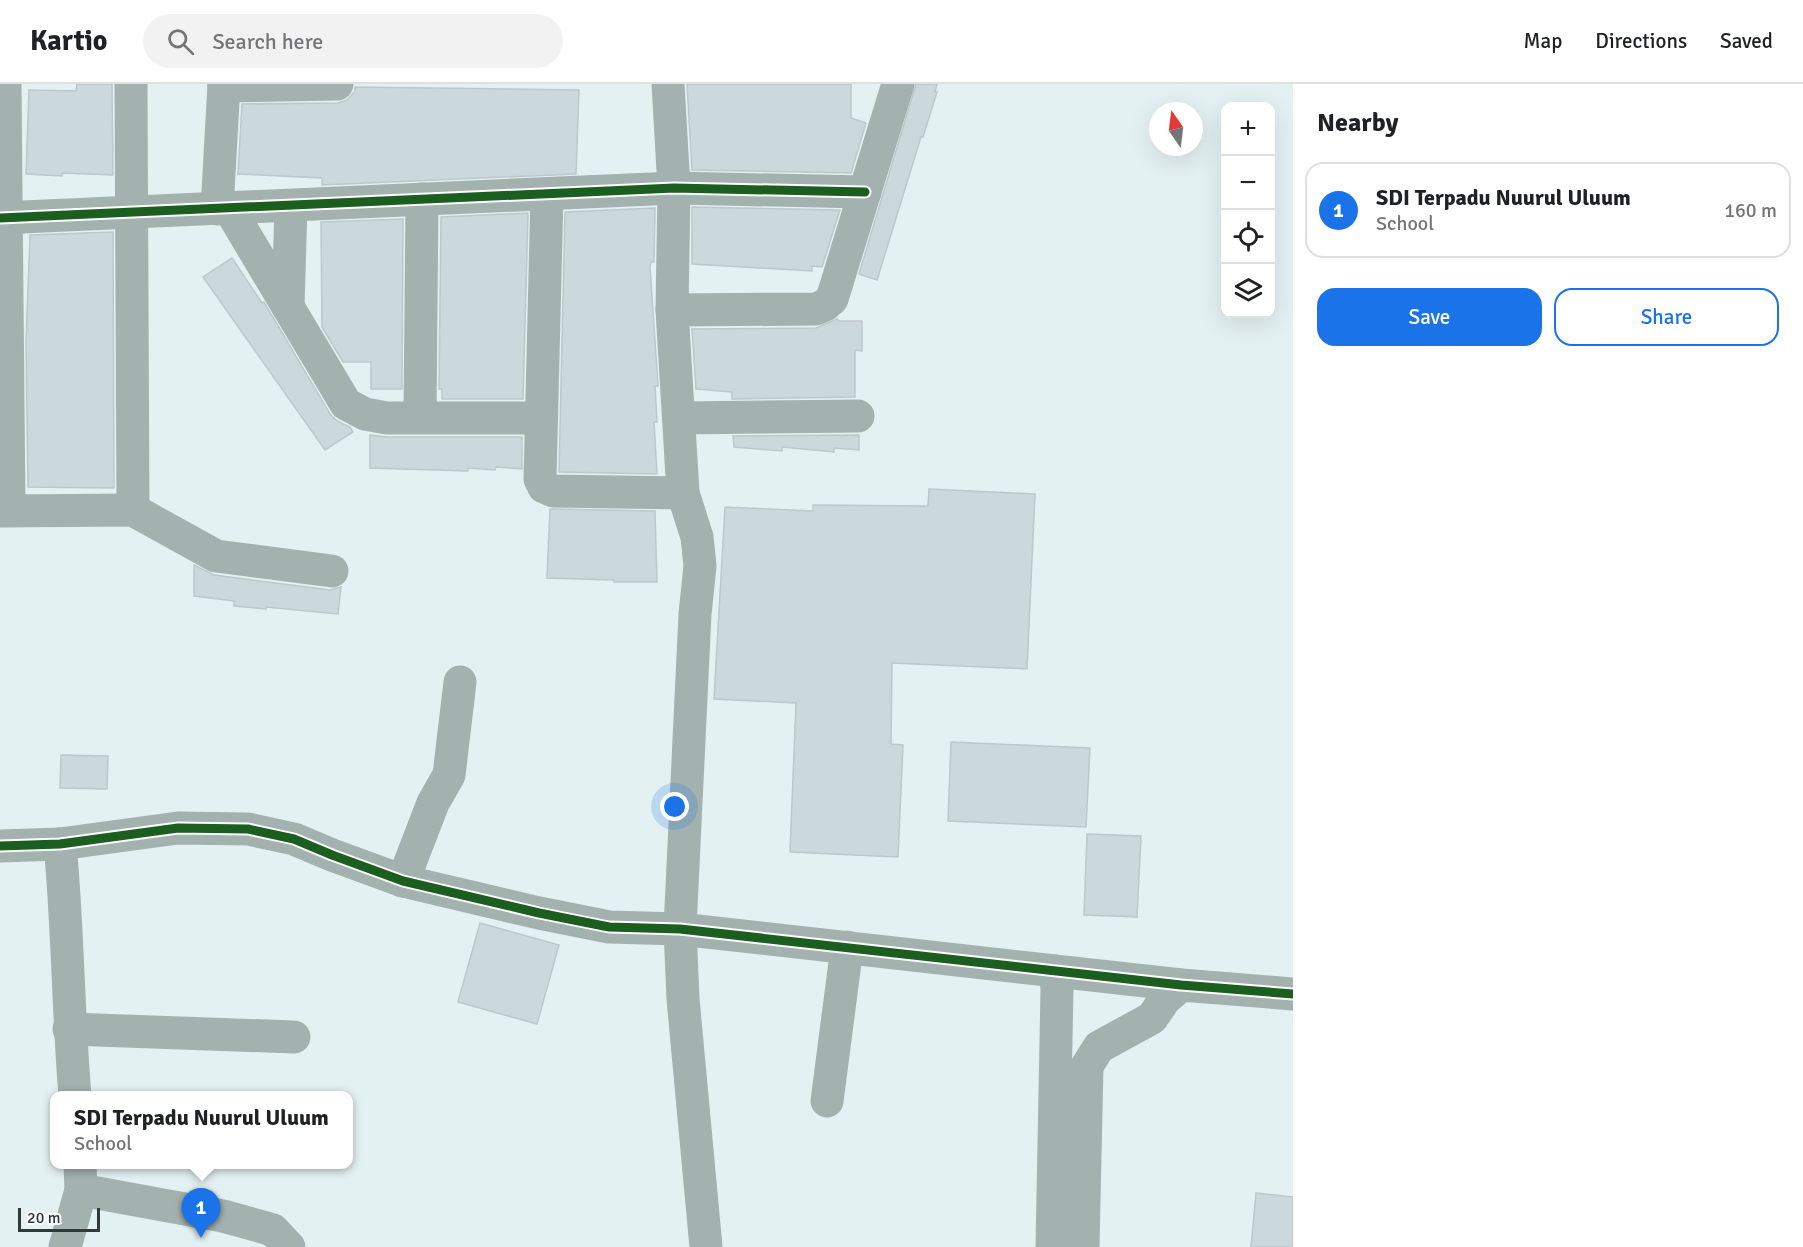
<!DOCTYPE html>
<html lang="en">
<head>
<meta charset="utf-8">
<style>
	body { margin:0; font-family:Signika,sans-serif; background:#f2f2f2; color:#202124 }
	.controls { position:absolute; right:18px; top:18px; display:grid; overflow:hidden; border-radius:12px; box-shadow:0 6px 24px #0002 }
	.controls button { width:54px; height:54px; display:grid; place-items:center; padding:0; border:0; border-bottom:2px solid #e0e0e0; background:#fff; color:#202124; font:30px sans-serif }
	.compass { position:absolute; left:1149px; top:18px; width:54px; height:54px; border-radius:50%; background:#fff; box-shadow:0 6px 24px #0002; rotate:346deg }
	.scale { position:absolute; left:18px; bottom:15px; width:82px; box-sizing:border-box; padding-left:6px; border:3px solid #303a3b; border-top:0; font-size:16px; line-height:21px; white-space:nowrap; color:#303a3b; -webkit-text-stroke:4px #fefefe; paint-order:stroke }
	.you { position:absolute; left:675px; top:723px; width:21px; height:21px; margin:-15px; border:4px solid #fff; border-radius:50%; background:#1a73e8; box-shadow:0 0 0 9px #1a73e833 }
	.badge { display:grid; place-items:center; width:39px; height:39px; border-radius:50%; background:#1a73e8; color:#fff; font-size:20px; font-weight:700 }
	.pin { position:absolute; translate:-50% -50px; filter:drop-shadow(0 2px 3px #0008) }
	.pin::after { content:''; position:absolute; top:32px; width:21px; height:18px; background:inherit; clip-path:polygon(0 0,100% 0,50% 100%) }
	.popup { position:absolute; left:50px; top:1007px; width:303px; height:78px; box-sizing:border-box; display:grid; place-content:center; border-radius:12px; background:#fff; filter:drop-shadow(0 2px 4px #0005); font-size:20px; white-space:nowrap; color:#757577 }
	.popup b { font-size:22px; color:#202124 }
	.popup::after { content:''; position:absolute; left:50%; top:100%; margin-left:-12px; border:12px solid transparent; border-top-color:#fff }
	.list { margin:0; padding:0; list-style:none }
	h2 { display:flex; justify-content:space-between; align-items:center; height:78px; margin:0; padding:0 24px; font-size:26px }
	h2 small { font-size:20px; font-weight:400; color:#757577 }
	.list li { display:grid; grid-template-columns:39px 1fr auto; gap:18px; align-items:center; box-sizing:border-box; height:96px; margin:0 12px 12px; padding:0 12px; border:2px solid #e0e0e0; border-radius:18px }
	.list b { display:block; font-size:22px; white-space:nowrap }
	.list p { margin:0; font-size:20px; white-space:nowrap; color:#757577 }
	.list em { font-size:20px; font-style:normal; color:#757577 }
	.actions { display:flex; gap:12px; padding:18px 24px }
	.actions a { flex:1; padding:14px 0; border:2px solid #1a73e8; border-radius:18px; text-align:center; font-size:21px; color:#1a73e8 }
	.actions .main { background:#1a73e8; color:#fff }
	.icon { flex:none; width:33px; height:33px; fill:none; stroke:currentColor; stroke-width:2; stroke-linecap:round; stroke-linejoin:round }
	.map { position:relative; flex:none; width:1293px; height:1163px; overflow:hidden }
	header { display:flex; align-items:center; gap:36px; box-sizing:border-box; height:84px; padding:0 30px; background:#fff; border-bottom:2px solid #e0e0e0 }
	header strong { font-size:28px }
	nav { display:flex; gap:33px; margin-inline-start:auto; font-size:21px }
	.search { width:420px; height:54px; background:#f2f2f2; display:flex; align-items:center; gap:15px; box-sizing:border-box; padding:0 21px; border-radius:33px; color:#757577; font-size:22px }
	main { display:flex }
	aside { flex:1; background:#fff }
	.map>svg:first-child { display:block }
</style>
</head>
<body>
<header>
<strong>Kartio</strong>
<div class="search"><svg class="icon" aria-label="search" viewBox="0 0 24 24"><circle cx="10" cy="10" r="6"/><path d="M15 15l6 6"/></svg>Search here</div>
<nav><a>Map</a><a>Directions</a><a>Saved</a></nav>
</header>
<main>
<div class="map">
<svg width="1293" height="1163" viewBox="0 0 1293 1163">
	<rect width="100%" height="100%" fill="#e4f1f2"/>
	<g fill="#ccd9dc" stroke="#bec7ca" stroke-width="1.5">
		<path d="M 77,0 L 112,0 L 113,91 L 62,89 L 62,92 L 26,90 L 29,6 L 76,7 Z"/>
		<path d="M 687,0 L 851,0 L 851,34 L 866,39 L 851,89 L 692,86 Z"/>
		<path d="M 916,0 L 937,0 L 935,8 L 937,8 L 923,53 L 921,53 L 877,196 L 859,190 Z"/>
		<path d="M 355,3 L 579,6 L 576,90 L 322,101 L 322,94 L 238,90 L 242,20 L 338,19 L 347,16 L 355,7 Z"/>
		<path d="M 692,123 L 840,126 L 822,183 L 812,182 L 812,187 L 692,180 Z"/>
		<path d="M 655,124 L 654,178 L 651,178 L 650,183 L 658,302 L 655,302 L 657,338 L 654,338 L 657,390 L 559,388 L 565,128 Z"/>
		<path d="M 528,129 L 523,315 L 442,315 L 442,305 L 439,305 L 441,133 Z"/>
		<path d="M 403,135 L 402,305 L 371,305 L 371,278 L 343,278 L 322,243 L 321,138 Z"/>
		<path d="M 113,148 L 114,404 L 28,403 L 26,258 L 30,151 Z"/>
		<path d="M 232,174 L 262,219 L 264,218 L 330,330 L 337,337 L 350,343 L 353,348 L 325,366 L 203,193 Z"/>
		<path d="M 837,235 L 839,237 L 862,237 L 862,267 L 855,266 L 855,313 L 732,315 L 732,308 L 696,305 L 692,245 L 816,244 Z"/>
		<path d="M 370,351 L 387,353 L 522,353 L 522,385 L 496,383 L 495,386 L 468,384 L 468,387 L 370,384 Z"/>
		<path d="M 859,351 L 859,366 L 834,364 L 834,368 L 782,363 L 782,367 L 734,363 L 733,352 Z"/>
		<path d="M 929,405 L 1035,410 L 1027,585 L 892,579 L 891,660 L 903,661 L 898,773 L 790,768 L 796,619 L 714,615 L 725,423 L 813,427 L 813,421 L 928,422 Z"/>
		<path d="M 550,425 L 655,427 L 657,498 L 614,498 L 614,496 L 547,494 Z"/>
		<path d="M 194,481 L 214,491 L 330,506 L 341,503 L 338,530 L 266,523 L 266,525 L 234,522 L 234,517 L 194,512 Z"/>
		<path d="M 951,658 L 1090,664 L 1086,743 L 948,737 Z"/>
		<path d="M 61,671 L 108,672 L 107,705 L 60,704 Z"/>
		<path d="M 1087,750 L 1141,752 L 1137,833 L 1084,831 Z"/>
		<path d="M 480,839 L 559,861 L 537,940 L 458,918 Z"/>
		<path d="M 1256,1109 L 1293,1113 L 1293,1163 L 1251,1163 Z"/>
	</g>
	<g fill="none" stroke-linecap="round" stroke-linejoin="round">
		<g stroke="#a3b2af" stroke-width="33">
			<path d="M 5,0 L 9,426"/>
			<path d="M 131,0 L 133,426"/>
			<path d="M 668,0 L 674,104 L 672,226 L 683,409 L 697,453 L 700,482 L 695,530 L 680,845 L 683,915 L 706,1163"/>
			<path d="M 224,2 L 337,0"/>
			<path d="M 547,110 L 540,395 L 544,403 L 553,407 L 683,409"/>
			<path d="M 229,124 L 346,320 L 365,330 L 387,334 L 541,334"/>
			<path d="M 217,125 L 224,0"/>
			<path d="M 0,134 L 674,104 L 865,108"/>
			<path d="M 288,223 L 291,122"/>
			<path d="M 672,226 L 816,225 L 825,221 L 832,215 L 898,0"/>
			<path d="M 420,333 L 422,115"/>
			<path d="M 680,334 L 858,332"/>
			<path d="M 0,427 L 133,426 L 216,472 L 332,487"/>
			<path d="M 60,760 C 68,844 68,928 75,1012"/>
			<path d="M 0,762 L 60,760 L 178,744 L 248,745 L 294,755 L 332,771 L 403,797 L 539,829 L 609,843 L 680,845 L 1181,901 L 1293,910"/>
			<path d="M 403,797 L 433,719 L 449,691 L 460,598"/>
			<path d="M 69,945 L 294,953"/>
			<path d="M 827,1017 L 847,863"/>
			<path d="M 81,1106 L 223,1132 L 273,1146 L 289,1163"/>
			<path d="M 65,1163 L 81,1106 L 80,1080"/>
			<path d="M 1052,1163 L 1057,905 L 1055,887"/>
			<path d="M 1083,1163 L 1087,982 L 1099,963 L 1152,934 L 1165,915 L 1181,901"/>
		</g>
		<g stroke="#fefefe" stroke-width="13">
			<g id="cycleway">
				<path d="M 0,134 L 674,104 L 865,108"/>
				<path d="M 0,762 L 60,760 L 178,744 L 248,745 L 294,755 L 332,771 L 403,797 L 539,829 L 609,843 L 680,845 L 1181,901 L 1293,910"/>
			</g>
		</g>
		<use href="#cycleway" stroke="#1b5e20" stroke-width="9"/>
	</g>
</svg>
<div class="controls">
<button>+</button>
<button>−</button>
<button><svg class="icon" aria-label="locate" viewBox="0 0 24 24"><circle cx="12" cy="12" r="6"/><path d="M12 2v4M12 18v4M2 12h4M18 12h4"/></svg></button>
<button><svg class="icon" aria-label="layers" viewBox="0 0 24 24"><path d="M12 4l9 5-9 5-9-5zM3 14l9 5 9-5"/></svg></button>
</div>
<svg class="compass" viewBox="-18 -18 36 36"><path d="M0-13l5 13h-10z" fill="#e53935"/><path d="M0 13l5-13h-10z" fill="#757577"/></svg>
<div class="scale">20 m</div>
<div class="you"></div>
<div class="pin badge" style="left:201px;top:1154px">1</div>
<div class="popup"><b>SDI Terpadu Nuurul Uluum</b>School</div>
</div>
<aside>
<h2>Nearby<small></small></h2>
<ul class="list">
<li><span class="badge">1</span><div><b>SDI Terpadu Nuurul Uluum</b><p>School</p></div><em>160 m</em></li>
</ul>
<div class="actions"><a class="main">Save</a><a>Share</a></div>
</aside>
</main>
</body>
</html>
